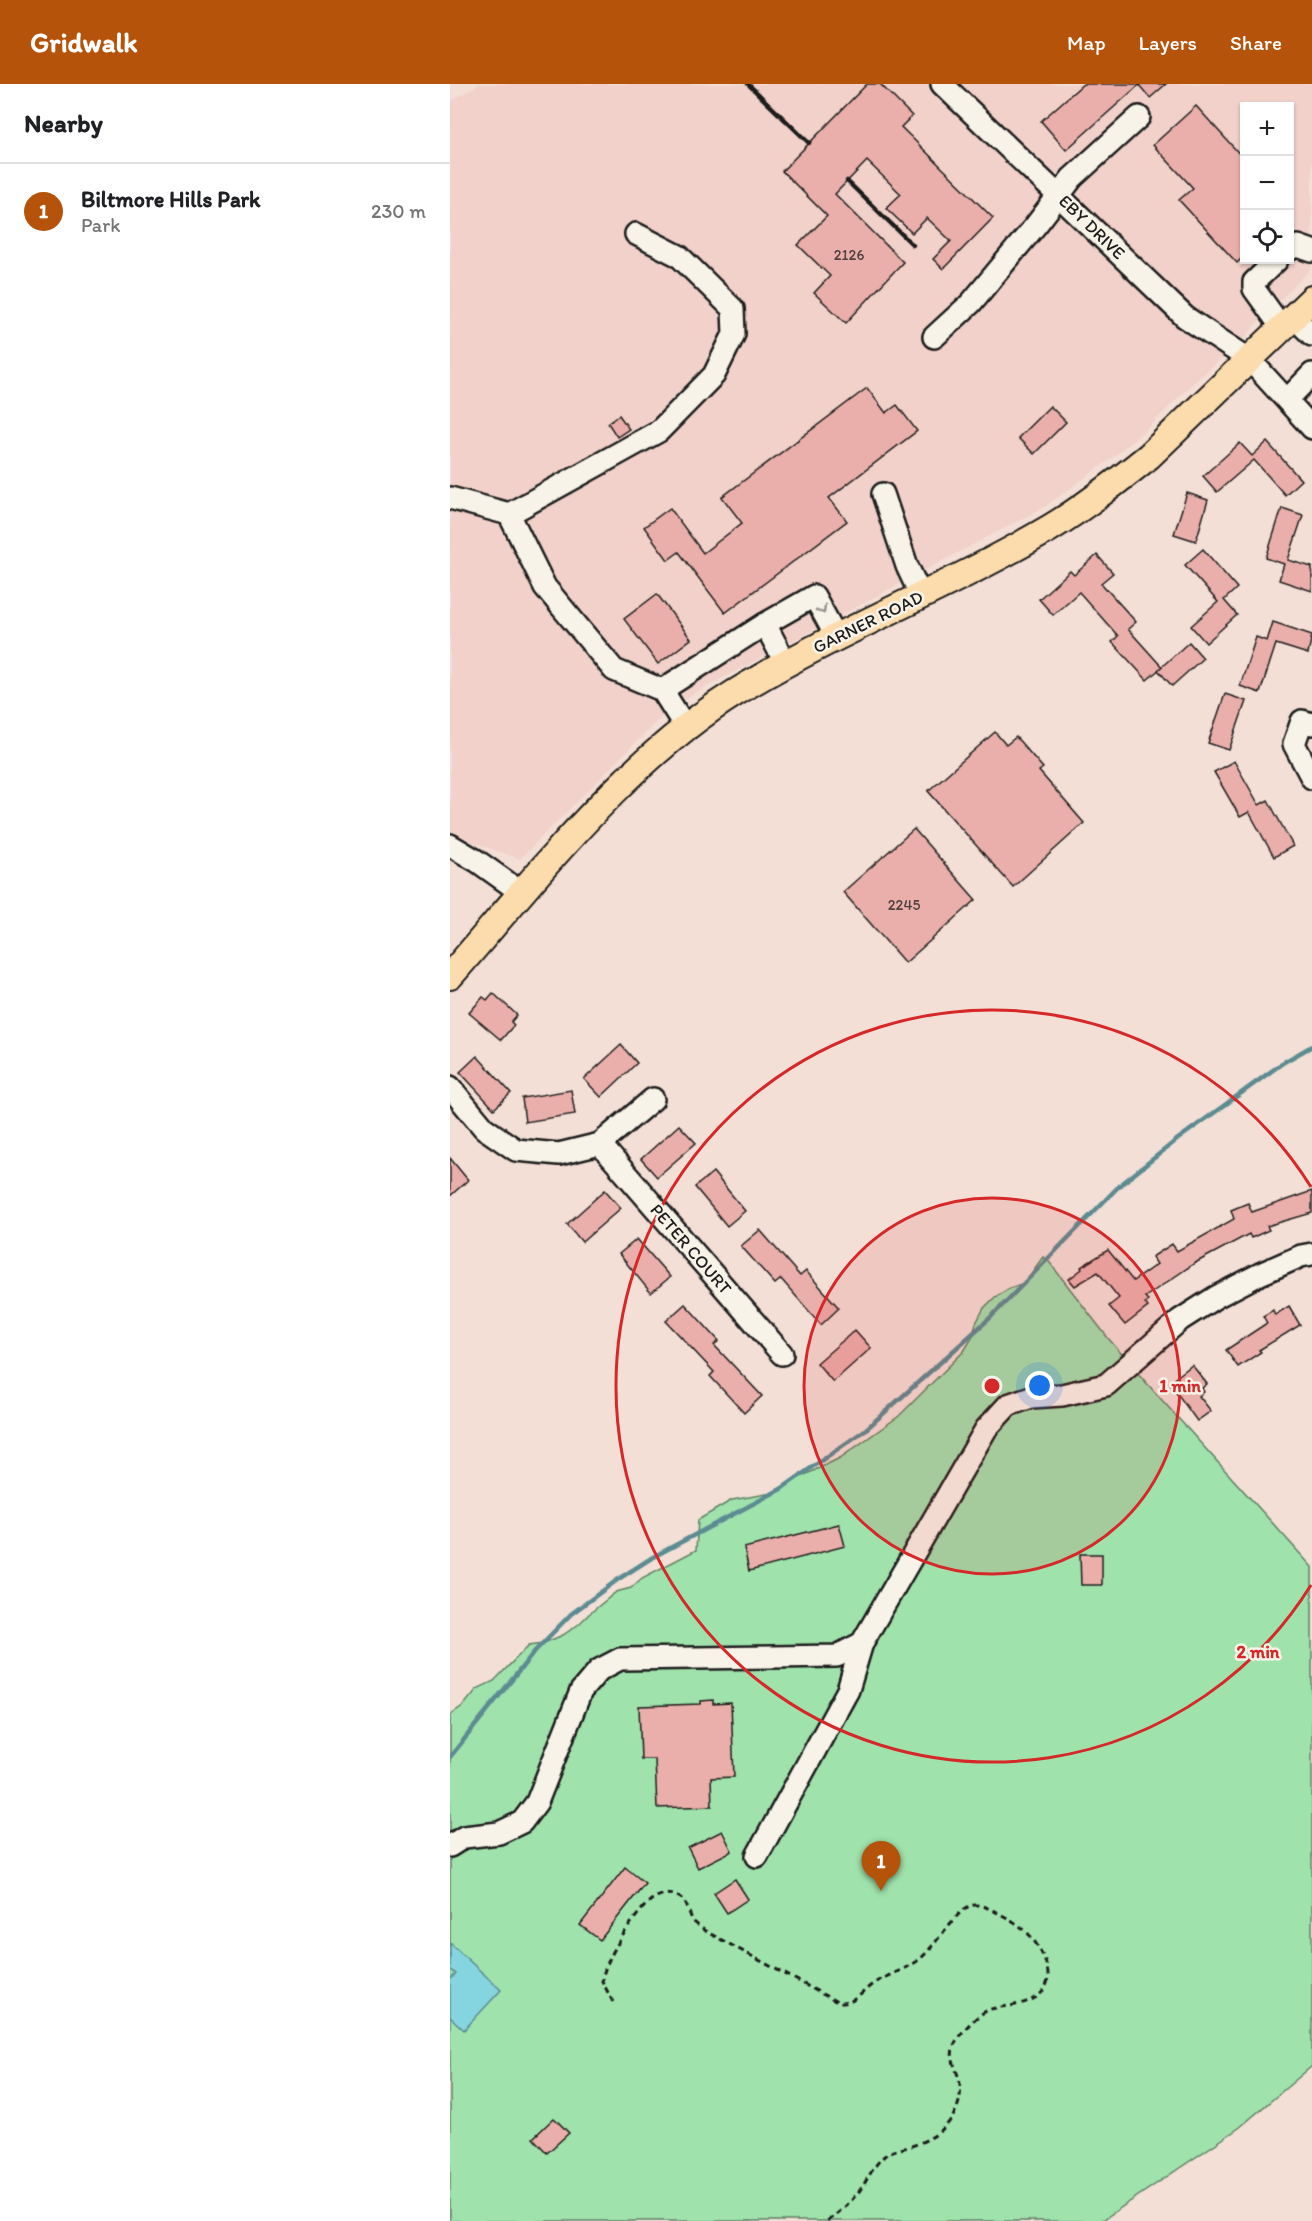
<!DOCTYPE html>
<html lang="en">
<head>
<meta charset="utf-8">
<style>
	body { margin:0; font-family:Itim,sans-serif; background:#f2f2f2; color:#202124 }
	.controls { position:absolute; right:18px; top:18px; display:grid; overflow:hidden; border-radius:0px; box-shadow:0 2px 4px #0004 }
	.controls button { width:54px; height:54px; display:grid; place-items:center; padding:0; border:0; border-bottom:2px solid #e0e0e0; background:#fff; color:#202124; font:30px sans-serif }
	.you { position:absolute; left:590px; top:1302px; width:21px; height:21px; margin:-15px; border:4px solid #fff; border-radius:50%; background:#1a73e8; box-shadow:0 0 0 9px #1a73e833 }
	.badge { display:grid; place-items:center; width:39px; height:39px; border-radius:50%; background:#b45309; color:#fff; font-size:20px; font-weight:700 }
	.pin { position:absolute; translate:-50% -50px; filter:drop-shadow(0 2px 3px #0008) }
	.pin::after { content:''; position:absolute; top:32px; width:21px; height:18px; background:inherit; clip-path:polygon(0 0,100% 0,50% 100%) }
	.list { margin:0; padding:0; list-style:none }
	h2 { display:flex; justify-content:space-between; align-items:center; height:78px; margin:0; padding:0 24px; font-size:26px }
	h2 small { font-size:20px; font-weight:400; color:#757577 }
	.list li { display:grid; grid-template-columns:39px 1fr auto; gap:18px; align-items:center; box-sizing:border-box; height:96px; padding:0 24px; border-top:2px solid #e0e0e0 }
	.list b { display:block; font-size:22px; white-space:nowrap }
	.list p { margin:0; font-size:20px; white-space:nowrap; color:#757577 }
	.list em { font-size:20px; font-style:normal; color:#757577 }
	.icon { flex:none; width:33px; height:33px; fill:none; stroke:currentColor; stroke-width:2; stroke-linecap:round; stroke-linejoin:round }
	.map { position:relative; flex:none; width:862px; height:2137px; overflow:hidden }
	header { display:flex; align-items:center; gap:36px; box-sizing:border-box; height:84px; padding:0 30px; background:#b45309; color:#fff }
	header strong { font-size:28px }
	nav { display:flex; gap:33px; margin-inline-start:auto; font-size:21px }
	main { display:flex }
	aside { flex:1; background:#fff }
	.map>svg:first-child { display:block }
</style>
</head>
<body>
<header>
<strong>Gridwalk</strong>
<nav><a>Map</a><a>Layers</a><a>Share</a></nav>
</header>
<main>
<aside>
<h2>Nearby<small></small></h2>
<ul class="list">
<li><span class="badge">1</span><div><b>Biltmore Hills Park</b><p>Park</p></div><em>230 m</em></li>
</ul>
</aside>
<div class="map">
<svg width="862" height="2137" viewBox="0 0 862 2137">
	<rect width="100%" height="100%" fill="#f3dfd6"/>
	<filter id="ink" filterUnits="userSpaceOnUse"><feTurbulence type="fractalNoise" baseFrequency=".0167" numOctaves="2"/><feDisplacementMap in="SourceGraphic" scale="12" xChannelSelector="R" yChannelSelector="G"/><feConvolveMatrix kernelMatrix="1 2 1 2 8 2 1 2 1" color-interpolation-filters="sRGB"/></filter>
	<g filter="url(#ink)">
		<path fill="#f1d1c9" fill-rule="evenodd" d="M 29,0 L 862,0 L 862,184 L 809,237 L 793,256 L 741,301 L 698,344 L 658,377 L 594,423 L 241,611 L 209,635 L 70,775 L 0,750 L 0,18 ZM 794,22 L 840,22 L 840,176 L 794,176 Z"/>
		<path fill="#9fe2ac" stroke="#5e7f64" stroke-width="1.5" d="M 593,1173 L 597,1175 L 658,1254 L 693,1295 L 862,1483 L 862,1982 L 789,2044 L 651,2137 L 0,2137 L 0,1631 L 14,1621 L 27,1605 L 44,1597 L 79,1561 L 94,1559 L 113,1551 L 129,1540 L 139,1530 L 166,1508 L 181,1504 L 192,1494 L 246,1466 L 248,1436 L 282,1416 L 322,1409 L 340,1398 L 390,1374 L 449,1332 L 514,1267 L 522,1254 L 526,1239 L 534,1224 L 545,1213 L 560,1204 L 574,1199 Z"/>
		<path fill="#85d5e1" stroke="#5b8b92" stroke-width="1.5" d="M 0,1859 L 51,1906 L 14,1946 L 0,1933 L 0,1896 L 6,1890 L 0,1885 Z"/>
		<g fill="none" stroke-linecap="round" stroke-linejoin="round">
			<path stroke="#5b8b92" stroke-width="4.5" d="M 0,1673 L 85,1567 L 121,1530 L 170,1494 L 203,1473 L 331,1405 L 415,1346 L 541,1233 L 669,1102 L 728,1055 L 834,978 L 862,962"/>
		</g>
		<g fill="#ebafab" stroke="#1c1c1c" stroke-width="1.5">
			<path d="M 417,0 L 430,0 L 462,32 L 451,43 L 543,134 L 493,185 L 483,175 L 501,157 L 477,134 L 462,149 L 436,124 L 451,110 L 417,77 L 385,110 L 453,178 L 396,239 L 364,209 L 380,192 L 348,161 L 377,132 L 332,87 Z"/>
			<path d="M 633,0 L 716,0 L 700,14 L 689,1 L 616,66 L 591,37 Z"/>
			<path d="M 746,22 L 795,76 L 795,171 L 787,179 L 729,116 L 743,104 L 703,61 Z"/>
			<path d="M 417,304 L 436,329 L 447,321 L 467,347 L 379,414 L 397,437 L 275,529 L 229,468 L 218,476 L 194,443 L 220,424 L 253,469 L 292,439 L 272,413 Z"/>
			<path d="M 600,322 L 616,338 L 584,370 L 568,354 Z"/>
			<path d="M 169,331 L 179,345 L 167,353 L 158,339 Z"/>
			<path d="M 817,358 L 851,396 L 835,411 L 804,376 L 767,408 L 753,392 L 790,359 L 802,372 Z"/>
			<path d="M 737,409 L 758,416 L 746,457 L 724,450 Z"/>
			<path d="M 832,424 L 853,431 L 838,476 L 862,483 L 862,507 L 829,496 L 834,480 L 816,474 Z"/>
			<path d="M 753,465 L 787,504 L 774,516 L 787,531 L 756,559 L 741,542 L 768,518 L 735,481 Z"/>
			<path d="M 647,471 L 663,489 L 651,499 L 686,538 L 678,545 L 712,583 L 697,596 L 662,558 L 668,552 L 629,508 L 603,531 L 589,515 L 620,487 L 624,491 Z"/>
			<path d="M 207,510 L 241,555 L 208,580 L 174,535 Z"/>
			<path d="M 823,538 L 862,551 L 858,570 L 826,560 L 810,609 L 790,602 L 806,553 L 817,557 Z"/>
			<path d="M 739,558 L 753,574 L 722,602 L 708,586 Z"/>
			<path d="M 775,610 L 796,617 L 779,666 L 758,659 Z"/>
			<path d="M 545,648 L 556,661 L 566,653 L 593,684 L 589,687 L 634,739 L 563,803 L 478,707 Z"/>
			<path d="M 784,677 L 809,721 L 818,716 L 843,762 L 824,773 L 799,728 L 790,733 L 764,688 Z"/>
			<path d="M 464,745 L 526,816 L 455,879 L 393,808 Z"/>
			<path d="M 43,909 L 67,931 L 61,938 L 64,941 L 51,956 L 19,929 L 33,913 L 37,916 Z"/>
			<path d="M 171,961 L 187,979 L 151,1013 L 134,995 Z"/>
			<path d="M 27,972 L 61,1009 L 44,1025 L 10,988 Z"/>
			<path d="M 121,1006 L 125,1030 L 75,1038 L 72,1014 Z"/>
			<path d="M 229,1041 L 246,1059 L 207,1093 L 191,1075 Z"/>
			<path d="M 0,1074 L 18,1096 L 0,1112 Z"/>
			<path d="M 263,1088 L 295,1127 L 277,1142 L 245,1103 Z"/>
			<path d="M 155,1106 L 171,1124 L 132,1158 L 117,1140 Z"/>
			<path d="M 862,1107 L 862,1129 L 817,1142 L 819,1146 L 801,1154 L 799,1150 L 745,1179 L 695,1213 L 698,1216 L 695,1219 L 698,1223 L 675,1241 L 659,1222 L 669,1214 L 648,1188 L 625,1202 L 619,1195 L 632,1185 L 631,1183 L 658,1166 L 683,1197 L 707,1180 L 702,1173 L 722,1160 L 727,1167 L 784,1135 L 781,1126 L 798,1119 L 802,1128 Z"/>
			<path d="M 310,1146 L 350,1192 L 356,1187 L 389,1224 L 371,1241 L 331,1195 L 325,1200 L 291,1162 Z"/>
			<path d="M 187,1155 L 220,1193 L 201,1209 L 169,1170 Z"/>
			<path d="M 235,1220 L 269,1257 L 264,1261 L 312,1312 L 294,1329 L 260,1292 L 264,1288 L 216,1237 Z"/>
			<path d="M 839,1222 L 850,1241 L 809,1266 L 811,1268 L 788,1283 L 776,1266 L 817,1239 L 813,1232 L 823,1226 L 825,1231 Z"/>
			<path d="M 405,1246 L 421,1264 L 383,1298 L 367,1279 Z"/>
			<path d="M 742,1281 L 757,1300 L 752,1304 L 754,1308 L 749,1312 L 761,1327 L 747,1337 L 721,1301 L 727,1296 L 725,1294 Z"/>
			<path d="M 389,1440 L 395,1462 L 299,1487 L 294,1464 Z"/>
			<path d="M 630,1470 L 652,1470 L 652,1501 L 631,1501 Z"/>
			<path d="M 263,1616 L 263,1620 L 281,1619 L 284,1693 L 261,1694 L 262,1722 L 207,1724 L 205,1675 L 191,1675 L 189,1622 L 251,1620 L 251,1617 Z"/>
			<path d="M 272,1747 L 282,1767 L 248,1784 L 238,1764 Z"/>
			<path d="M 175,1783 L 195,1799 L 150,1856 L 130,1841 Z"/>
			<path d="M 285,1795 L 298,1815 L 277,1829 L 264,1809 Z"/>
			<path d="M 104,2034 L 119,2049 L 97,2069 L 83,2054 Z"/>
		</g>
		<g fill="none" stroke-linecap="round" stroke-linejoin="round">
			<g stroke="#1c1c1c" stroke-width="26">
				<g id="minor">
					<path d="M 492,0 L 735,233 L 800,276 L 862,344"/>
					<path d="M 186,150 L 229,172 L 283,225 L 284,250 L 264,291 L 209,347 L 59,430 L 95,503 L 164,586 L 212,606"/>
					<path d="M 840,165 L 848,162 L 862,167"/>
					<path d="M 827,176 L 804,198 L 804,205 L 832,244"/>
					<path d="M 844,233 L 862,251"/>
					<path d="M 484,253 L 521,219 L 586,141 L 622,94 L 689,33"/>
					<path d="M 837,316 L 862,290"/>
					<path d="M 433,410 L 457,482 L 471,512"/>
					<path d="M 0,414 L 59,430"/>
					<path d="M 315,540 L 336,580"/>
					<path d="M 862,640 L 852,637 L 844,660 L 862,694"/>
					<path d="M 236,644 L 212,606 L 315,540 L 364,512 L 387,554"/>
					<path d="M 0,761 L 27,777 L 72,809"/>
					<path d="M 0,1003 L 34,1044 L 66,1066 L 109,1070 L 150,1060 L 203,1015"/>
					<path d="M 150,1060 L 332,1270"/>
					<path d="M 0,1762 L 14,1753 L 49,1749 L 72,1738 L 87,1718 L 131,1607 L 149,1586 L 170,1575 L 387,1572 L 412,1559 L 536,1345 L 558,1321 L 581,1313 L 612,1311 L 656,1301 L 730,1236 L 766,1213 L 810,1190 L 851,1172 L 862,1170"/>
					<path d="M 307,1772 L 398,1606 L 412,1559"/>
				</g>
			</g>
			<g stroke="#1c1c1c" stroke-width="30">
				<path id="major" d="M 0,892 C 89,790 180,670 298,601 C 396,543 502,502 600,444 C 635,423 668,397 699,372 L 862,215"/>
			</g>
			<path stroke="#1c1c1c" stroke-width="3" stroke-dasharray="6 4.5" stroke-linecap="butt" d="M 163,1918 L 152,1897 C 154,1876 185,1830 200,1817 C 207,1811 218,1808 227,1812 C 239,1817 237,1829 244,1838 C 247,1841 252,1844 255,1847 L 389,1919 C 406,1920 411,1908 423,1900 C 438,1890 457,1886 471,1874 C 485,1862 506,1827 520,1822 C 529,1818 542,1826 550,1830 C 562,1836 573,1843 582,1854 C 602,1881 609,1911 569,1920 C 560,1923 548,1922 538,1926 C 528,1931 518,1941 511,1950 C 488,1978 519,1987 508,2021 C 500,2045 481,2056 458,2063 C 451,2065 443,2066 437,2070 C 425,2078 418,2095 410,2106 C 401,2118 390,2128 377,2137"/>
			<use href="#minor" stroke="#f7f3e8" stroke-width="21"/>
			<use href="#major" stroke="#fcdcac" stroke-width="26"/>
			<g stroke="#1c1c1c" stroke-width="4.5">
				<path d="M 298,0 L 359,59"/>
				<path d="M 397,97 L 463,161"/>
			</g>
		</g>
		<defs><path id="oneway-chevron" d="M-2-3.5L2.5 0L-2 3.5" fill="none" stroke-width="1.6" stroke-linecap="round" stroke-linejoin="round" transform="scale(1.5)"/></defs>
		<use stroke="#94928c" href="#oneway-chevron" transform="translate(372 526) rotate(60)"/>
	</g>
	<circle cx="542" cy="1302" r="188" fill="#d62828" fill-opacity=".12"/>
	<g fill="none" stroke="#d62828" stroke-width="3">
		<circle cx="542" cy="1302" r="188"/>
		<path d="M861 1501A376 376 0 1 1 861 1103"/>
	</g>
	<g text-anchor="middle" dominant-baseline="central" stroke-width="5" stroke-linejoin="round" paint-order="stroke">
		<g font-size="15" fill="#504140">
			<text x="399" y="171">2126</text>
			<text x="454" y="821">2245</text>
		</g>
		<g font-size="18" fill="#1c1c1c" stroke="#f7f3e8">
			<text transform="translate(642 143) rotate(44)">EBY DRIVE</text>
			<text transform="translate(418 538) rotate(-26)">GARNER ROAD</text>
			<text transform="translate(241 1165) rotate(49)">PETER COURT</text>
		</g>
	</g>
	<circle cx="542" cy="1302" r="9" fill="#d62828" stroke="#f7f3e8" stroke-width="3"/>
	<g font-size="18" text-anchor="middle" font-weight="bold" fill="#d62828" stroke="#f7f3e8" stroke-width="5" stroke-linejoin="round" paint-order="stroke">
		<text x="730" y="1308">1 min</text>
		<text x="808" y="1574">2 min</text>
	</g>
</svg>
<div class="controls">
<button>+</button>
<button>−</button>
<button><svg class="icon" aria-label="locate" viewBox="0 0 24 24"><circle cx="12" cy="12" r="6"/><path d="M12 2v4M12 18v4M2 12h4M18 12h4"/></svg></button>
</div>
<div class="you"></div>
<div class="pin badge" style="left:431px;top:1807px">1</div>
</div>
</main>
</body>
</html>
